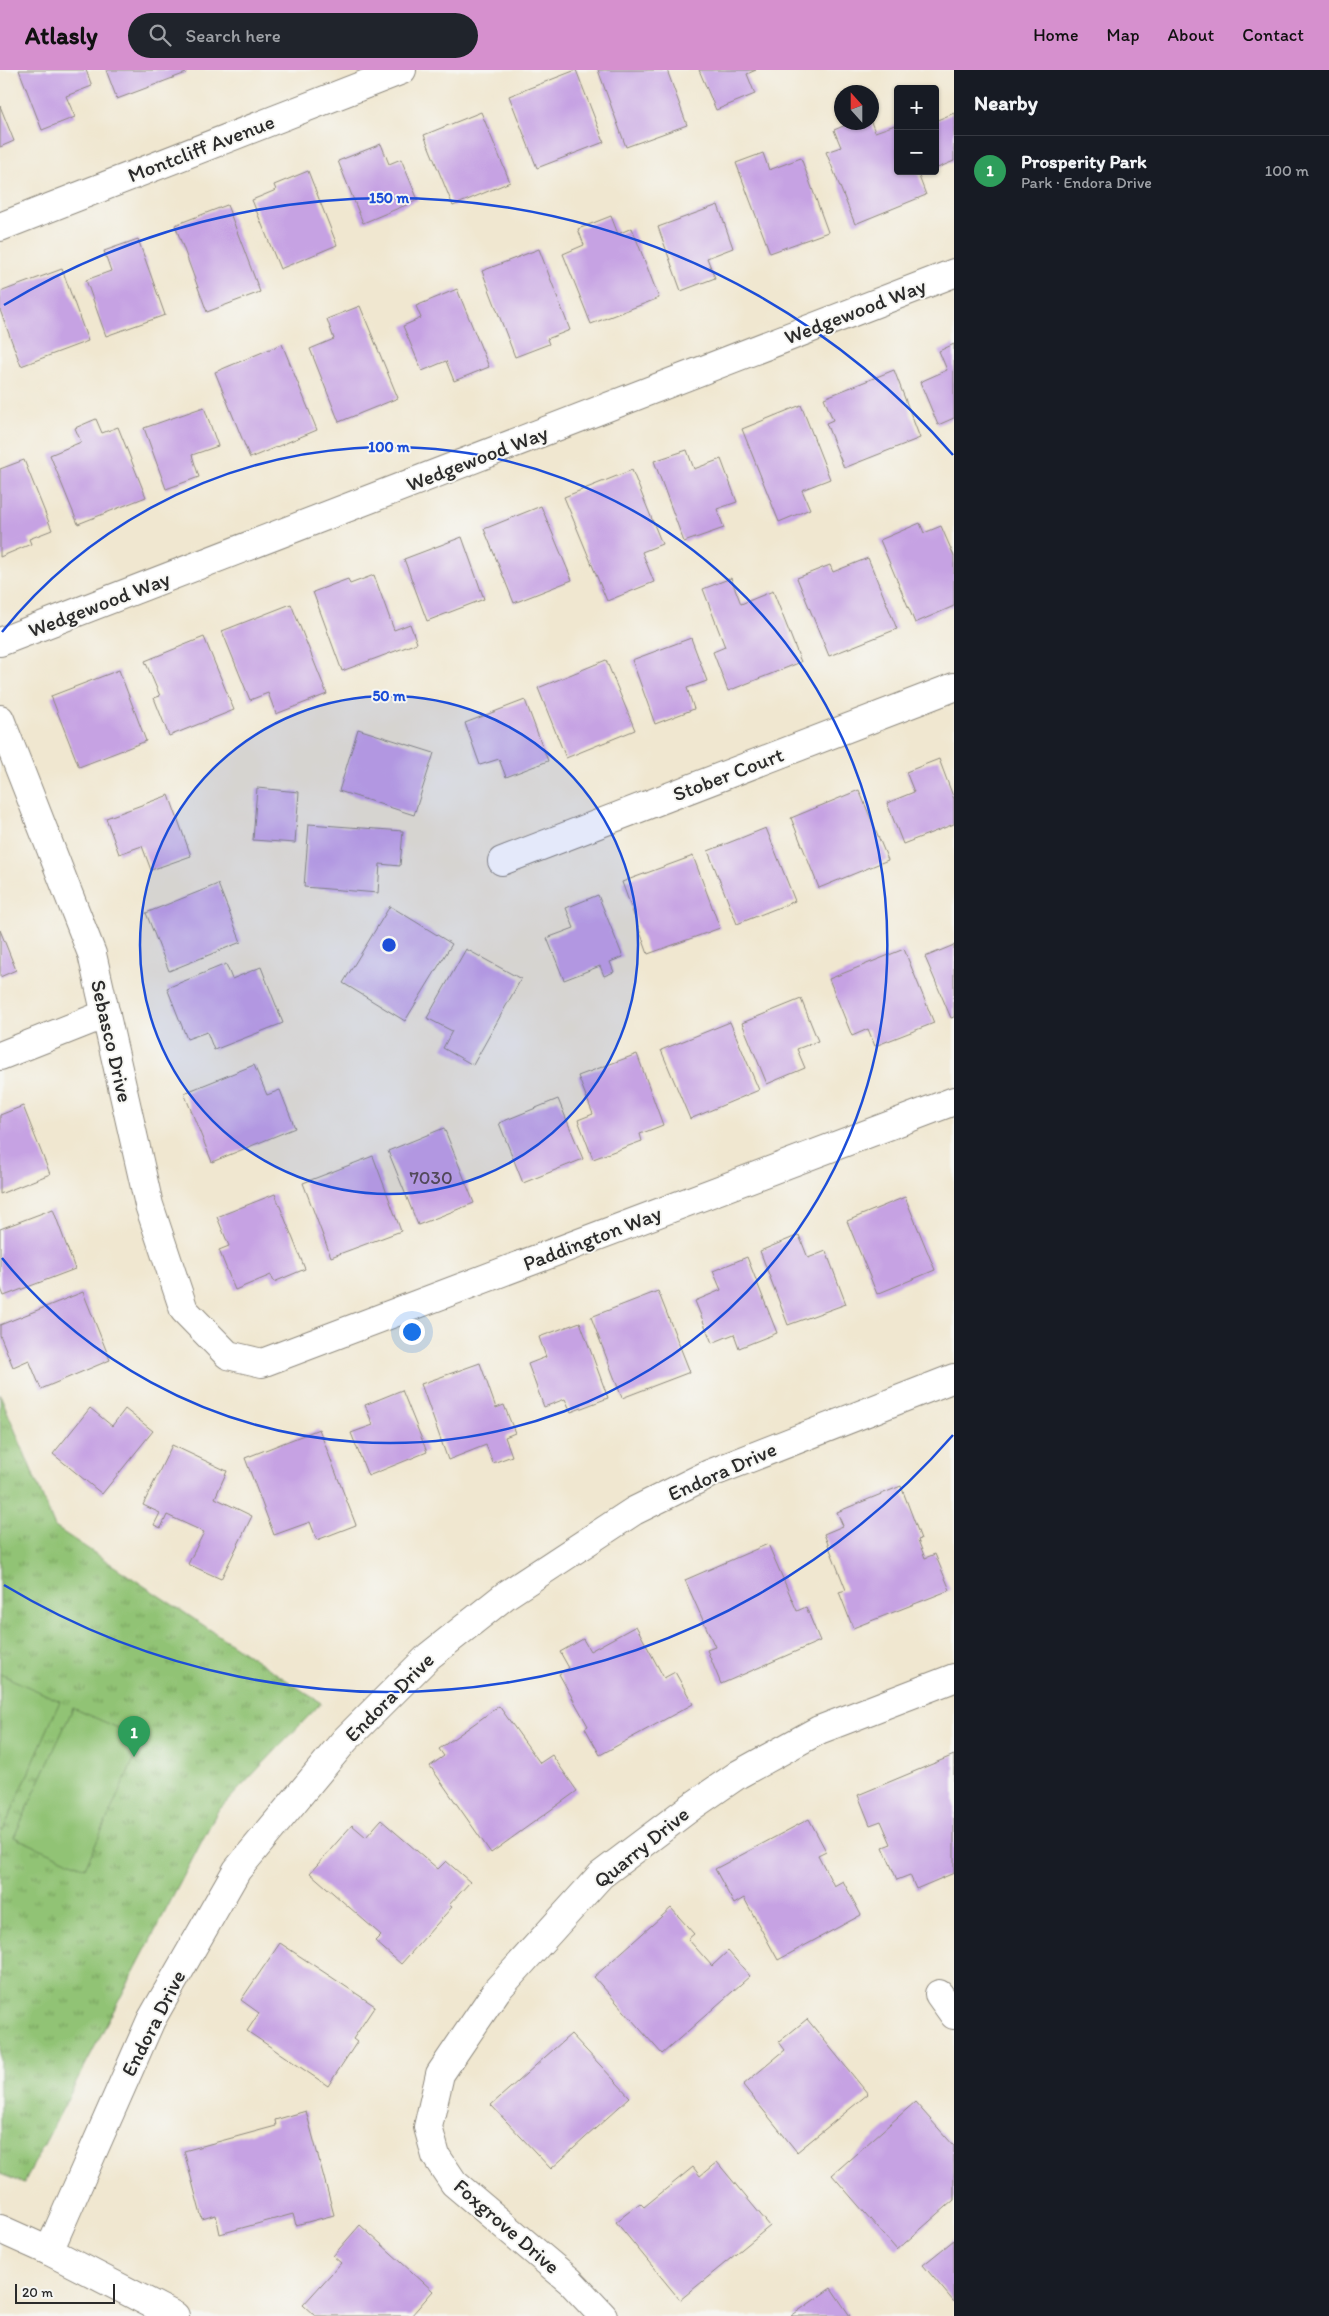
<!DOCTYPE html>
<html lang="en">
<head>
<meta charset="utf-8">
<style>
	body { margin:0; font-family:Itim,sans-serif; background:#20242c; color:#f1f3f6 }
	.controls { position:absolute; right:15px; top:15px; display:grid; overflow:hidden; border-radius:5px; box-shadow:0 1px 4px #0004 }
	.controls button { width:45px; height:45px; display:grid; place-items:center; padding:0; border:0; border-bottom:1px solid #363941; background:#171b24; color:#f1f3f6; font:25px sans-serif }
	.compass { position:absolute; left:834px; top:15px; width:45px; height:45px; border-radius:50%; background:#171b24; box-shadow:0 1px 4px #0004; rotate:339deg }
	.scale { position:absolute; left:15px; bottom:12px; width:100px; box-sizing:border-box; padding-left:5px; border:2px solid #2b2b2b; border-top:0; font-size:14px; line-height:18px; white-space:nowrap; color:#2b2b2b; -webkit-text-stroke:4px #f6f6f2; paint-order:stroke }
	.you { position:absolute; left:411px; top:1261px; width:18px; height:18px; margin:-12px; border:4px solid #fff; border-radius:50%; background:#1a73e8; box-shadow:0 0 0 8px #1a73e833 }
	.badge { display:grid; place-items:center; width:32px; height:32px; border-radius:50%; background:#d690ce; color:#fff; font-size:16px; font-weight:700 }
	.pin { position:absolute; translate:-50% -41px; filter:drop-shadow(0 1px 2px #0008) }
	.pin::after { content:''; position:absolute; top:26px; width:18px; height:15px; background:inherit; clip-path:polygon(0 0,100% 0,50% 100%) }
	.list { margin:0; padding:0; list-style:none }
	h2 { display:flex; justify-content:space-between; align-items:center; height:65px; margin:0; padding:0 20px; font-size:21px }
	h2 small { font-size:16px; font-weight:400; color:#9ea1a6 }
	.list li { display:grid; grid-template-columns:32px 1fr auto; gap:15px; align-items:center; box-sizing:border-box; height:70px; padding:0 20px; border-top:1px solid #363941 }
	.list b { display:block; font-size:19px; white-space:nowrap }
	.list p { margin:0; font-size:16px; white-space:nowrap; color:#9ea1a6 }
	.list em { font-size:16px; font-style:normal; color:#9ea1a6 }
	.icon { flex:none; width:28px; height:28px; fill:none; stroke:currentColor; stroke-width:2; stroke-linecap:round; stroke-linejoin:round }
	.map { position:relative; flex:none; width:954px; height:2246px; overflow:hidden }
	header { display:flex; align-items:center; gap:30px; box-sizing:border-box; height:70px; padding:0 25px; background:#d690ce; color:#111 }
	header strong { font-size:24px }
	nav { display:flex; gap:28px; margin-inline-start:auto; font-size:18px }
	.search { width:350px; height:45px; background:#20242c; display:flex; align-items:center; gap:12px; box-sizing:border-box; padding:0 18px; border-radius:28px; color:#9ea1a6; font-size:19px }
	main { display:flex }
	aside { flex:1; background:#171b24 }
	.map>svg:first-child { display:block }
</style>
</head>
<body>
<header>
<strong>Atlasly</strong>
<div class="search"><svg class="icon" aria-label="search" viewBox="0 0 24 24"><circle cx="10" cy="10" r="6"/><path d="M15 15l6 6"/></svg>Search here</div>
<nav><a>Home</a><a>Map</a><a>About</a><a>Contact</a></nav>
</header>
<main>
<div class="map">
<svg width="954" height="2246" viewBox="0 0 954 2246">
	<defs>
		<pattern id="grass-tufts" width="24" height="20" patternUnits="userSpaceOnUse" patternTransform="scale(1.25)"><rect width="24" height="20" fill="#91c374"/><path d="M3 7l-1-3M5 7V3M7 7l1-3M15 17l-1-3M17 17v-4M19 17l1-3" fill="none" stroke="#779f5f"/></pattern>
	</defs>
	<rect width="100%" height="100%" fill="#f6f6f2"/>
	<filter id="ink" filterUnits="userSpaceOnUse"><feTurbulence type="fractalNoise" baseFrequency=".02" numOctaves="2"/><feDisplacementMap in="SourceGraphic" scale="10" xChannelSelector="R" yChannelSelector="G"/><feConvolveMatrix kernelMatrix="1 2 1 2 8 2 1 2 1" color-interpolation-filters="sRGB"/></filter>
	<filter id="wash" filterUnits="userSpaceOnUse"><feTurbulence type="fractalNoise" baseFrequency=".0096" numOctaves="4" result="noise"/><feDisplacementMap in="SourceGraphic" scale="20" xChannelSelector="R" yChannelSelector="G"/><feGaussianBlur stdDeviation="1.12" result="paint"/><feColorMatrix in="noise" values="0 0 0 0 0 0 0 0 0 0 0 0 0 0 0 0 0 1.4 0 .05"/><feComposite in="paint" operator="in"/></filter>
	<g filter="url(#wash)">
		<rect width="100%" height="100%" fill="#f0e7d0"/>
		<path fill="url(#grass-tufts)" stroke="#5e7750" d="M 0,1324 L 55,1457 L 321,1633 L 217,1742 L 24,2113 L 0,2104 Z"/>
		<g fill="#91c374" stroke="#5e7750">
			<path d="M 0,1604 L 60,1631 L 3,1761 L 0,1760 Z"/>
			<path d="M 73,1638 L 143,1669 L 85,1798 L 14,1767 Z"/>
		</g>
		<g id="blocks">
			<g fill="#c6a2e3">
				<path d="M 19,0 L 86,0 L 92,16 L 66,26 L 75,47 L 42,60 Z"/>
				<path d="M 106,0 L 185,0 L 186,3 L 117,29 Z"/>
				<path d="M 576,0 L 604,72 L 537,98 L 509,26 Z"/>
				<path d="M 598,0 L 667,0 L 687,55 L 626,77 Z"/>
				<path d="M 699,0 L 756,0 L 747,4 L 755,24 L 716,40 Z"/>
				<path d="M 0,36 L 14,71 L 0,77 Z"/>
				<path d="M 481,42 L 510,112 L 453,136 L 424,65 Z"/>
				<path d="M 954,43 L 954,91 L 935,99 L 935,51 Z"/>
				<path d="M 853,52 L 871,52 L 875,62 L 898,54 L 898,101 L 917,101 L 926,125 L 855,154 L 826,82 L 841,77 L 834,60 Z"/>
				<path d="M 381,74 L 389,94 L 401,89 L 418,130 L 363,153 L 338,91 Z"/>
				<path d="M 763,83 L 769,100 L 801,88 L 828,162 L 770,183 L 736,93 Z"/>
				<path d="M 308,101 L 337,175 L 280,199 L 252,130 L 276,120 L 274,115 Z"/>
				<path d="M 227,135 L 260,222 L 207,242 L 175,155 Z"/>
				<path d="M 718,135 L 733,178 L 707,188 L 715,208 L 681,221 L 658,157 Z"/>
				<path d="M 611,146 L 618,164 L 632,158 L 659,228 L 591,254 L 563,184 L 584,175 L 578,159 Z"/>
				<path d="M 138,169 L 165,245 L 106,266 L 86,210 L 111,201 L 104,181 Z"/>
				<path d="M 539,179 L 570,260 L 547,269 L 549,274 L 515,287 L 482,201 Z"/>
				<path d="M 62,199 L 88,271 L 21,296 L 0,240 L 0,222 Z"/>
				<path d="M 457,219 L 489,297 L 454,311 L 446,291 L 422,301 L 403,256 L 421,248 L 416,236 Z"/>
				<path d="M 360,236 L 398,328 L 339,352 L 310,279 L 334,269 L 327,249 Z"/>
				<path d="M 282,274 L 317,360 L 250,388 L 215,302 Z"/>
				<path d="M 954,274 L 954,348 L 938,355 L 920,312 L 947,300 L 939,281 Z"/>
				<path d="M 894,300 L 920,368 L 844,398 L 826,353 L 833,350 L 824,328 Z"/>
				<path d="M 801,335 L 830,409 L 802,420 L 810,439 L 779,452 L 742,359 Z"/>
				<path d="M 204,337 L 218,376 L 192,385 L 199,407 L 166,419 L 144,358 Z"/>
				<path d="M 96,349 L 102,363 L 118,357 L 146,427 L 78,454 L 50,385 L 81,372 L 75,358 Z"/>
				<path d="M 687,380 L 694,399 L 721,389 L 737,432 L 717,439 L 724,458 L 684,472 L 654,391 Z"/>
				<path d="M 24,390 L 52,460 L 29,469 L 31,474 L 0,487 L 0,399 Z"/>
				<path d="M 632,400 L 662,474 L 642,482 L 654,512 L 607,531 L 564,427 Z"/>
				<path d="M 541,436 L 572,510 L 514,533 L 484,459 Z"/>
				<path d="M 920,453 L 924,463 L 941,456 L 954,486 L 954,536 L 915,553 L 880,470 Z"/>
				<path d="M 462,467 L 484,529 L 427,551 L 404,489 Z"/>
				<path d="M 868,488 L 897,559 L 829,586 L 797,508 L 830,495 L 833,502 Z"/>
				<path d="M 374,505 L 394,560 L 410,554 L 417,573 L 342,601 L 313,522 L 348,509 L 350,514 Z"/>
				<path d="M 731,508 L 741,534 L 773,521 L 801,592 L 728,621 L 713,582 L 725,577 L 703,519 Z"/>
				<path d="M 291,534 L 327,624 L 276,644 L 268,623 L 250,630 L 222,561 Z"/>
				<path d="M 204,567 L 234,640 L 169,666 L 154,628 L 160,626 L 145,591 Z"/>
				<path d="M 691,568 L 707,611 L 687,618 L 694,639 L 655,654 L 632,590 Z"/>
				<path d="M 606,590 L 635,660 L 566,688 L 538,618 Z"/>
				<path d="M 119,600 L 146,671 L 79,697 L 51,626 Z"/>
				<path d="M 525,630 L 548,691 L 506,707 L 499,689 L 480,695 L 465,653 Z"/>
				<path d="M 358,659 L 434,683 L 414,745 L 339,721 Z"/>
				<path d="M 939,689 L 954,729 L 954,754 L 903,774 L 887,733 L 914,722 L 906,702 Z"/>
				<path d="M 257,718 L 299,722 L 295,773 L 253,770 Z"/>
				<path d="M 859,720 L 888,790 L 819,818 L 791,748 Z"/>
				<path d="M 169,725 L 191,786 L 151,800 L 142,776 L 119,784 L 106,748 Z"/>
				<path d="M 309,754 L 403,761 L 400,796 L 380,794 L 378,823 L 304,817 Z"/>
				<path d="M 766,758 L 795,831 L 737,854 L 708,781 Z"/>
				<path d="M 693,786 L 720,858 L 648,884 L 622,812 Z"/>
				<path d="M 218,814 L 241,872 L 169,901 L 146,843 Z"/>
				<path d="M 598,825 L 623,887 L 610,892 L 614,902 L 604,906 L 600,896 L 564,910 L 547,868 L 574,858 L 566,838 Z"/>
				<path d="M 390,836 L 452,874 L 405,951 L 343,913 Z"/>
				<path d="M 0,860 L 16,900 L 0,907 Z"/>
				<path d="M 954,875 L 954,947 L 951,948 L 925,887 Z"/>
				<path d="M 466,879 L 521,909 L 473,995 L 443,978 L 452,961 L 427,948 Z"/>
				<path d="M 904,879 L 934,953 L 875,976 L 868,959 L 852,966 L 829,909 Z"/>
				<path d="M 226,894 L 232,909 L 261,897 L 283,953 L 214,980 L 207,962 L 187,969 L 167,918 Z"/>
				<path d="M 801,929 L 818,971 L 797,979 L 805,998 L 767,1014 L 742,953 Z"/>
				<path d="M 730,952 L 759,1020 L 690,1049 L 661,980 Z"/>
				<path d="M 637,984 L 663,1055 L 640,1064 L 642,1071 L 593,1089 L 578,1050 L 593,1044 L 578,1006 Z"/>
				<path d="M 254,995 L 267,1025 L 280,1020 L 295,1058 L 212,1092 L 184,1023 Z"/>
				<path d="M 558,1029 L 583,1089 L 523,1113 L 499,1053 Z"/>
				<path d="M 23,1036 L 50,1104 L 0,1124 L 0,1045 Z"/>
				<path d="M 444,1058 L 474,1133 L 418,1155 L 388,1081 Z"/>
				<path d="M 373,1086 L 401,1161 L 331,1187 L 303,1113 Z"/>
				<path d="M 275,1124 L 305,1199 L 274,1212 L 271,1205 L 235,1220 L 219,1180 L 229,1176 L 217,1147 Z"/>
				<path d="M 905,1127 L 935,1200 L 877,1224 L 847,1151 Z"/>
				<path d="M 53,1139 L 75,1199 L 4,1226 L 0,1216 L 0,1159 Z"/>
				<path d="M 799,1165 L 808,1188 L 826,1181 L 846,1234 L 788,1255 L 760,1181 Z"/>
				<path d="M 747,1187 L 777,1263 L 739,1278 L 734,1264 L 712,1273 L 695,1231 L 721,1220 L 713,1201 Z"/>
				<path d="M 658,1221 L 690,1302 L 622,1328 L 591,1247 Z"/>
				<path d="M 83,1222 L 110,1290 L 41,1319 L 29,1290 L 13,1297 L 0,1265 L 0,1255 Z"/>
				<path d="M 580,1252 L 608,1328 L 571,1342 L 565,1329 L 544,1337 L 528,1294 L 546,1287 L 539,1267 Z"/>
				<path d="M 480,1293 L 496,1338 L 504,1335 L 515,1363 L 505,1367 L 512,1386 L 493,1393 L 486,1375 L 448,1390 L 421,1314 Z"/>
				<path d="M 402,1320 L 427,1382 L 368,1406 L 351,1363 L 373,1355 L 365,1335 Z"/>
				<path d="M 90,1338 L 112,1356 L 125,1339 L 153,1361 L 102,1424 L 53,1384 Z"/>
				<path d="M 319,1359 L 356,1455 L 317,1470 L 310,1452 L 274,1465 L 245,1388 Z"/>
				<path d="M 172,1375 L 227,1401 L 215,1428 L 252,1446 L 221,1509 L 188,1494 L 204,1462 L 167,1445 L 161,1458 L 154,1455 L 160,1443 L 143,1435 Z"/>
				<path d="M 901,1416 L 921,1469 L 918,1470 L 925,1488 L 935,1484 L 950,1520 L 853,1558 L 839,1522 L 846,1520 L 824,1464 L 843,1456 L 837,1442 Z"/>
				<path d="M 768,1474 L 797,1541 L 806,1537 L 820,1571 L 721,1614 L 707,1580 L 715,1577 L 685,1510 Z"/>
				<path d="M 636,1556 L 664,1608 L 675,1602 L 693,1634 L 600,1685 L 585,1658 L 588,1656 L 559,1604 L 569,1598 L 560,1582 L 583,1569 L 590,1581 Z"/>
				<path d="M 499,1636 L 540,1693 L 552,1685 L 577,1721 L 491,1783 L 430,1696 L 444,1686 L 439,1679 Z"/>
				<path d="M 954,1685 L 954,1803 L 916,1819 L 910,1805 L 897,1810 L 883,1777 L 891,1774 L 881,1751 L 870,1755 L 858,1725 Z"/>
				<path d="M 809,1749 L 826,1781 L 818,1785 L 834,1816 L 843,1811 L 861,1845 L 778,1890 L 744,1828 L 734,1834 L 715,1799 Z"/>
				<path d="M 381,1750 L 438,1799 L 446,1791 L 470,1812 L 449,1835 L 452,1837 L 401,1894 L 375,1871 L 381,1865 L 310,1803 L 352,1755 L 366,1767 Z"/>
				<path d="M 671,1838 L 694,1864 L 688,1869 L 712,1896 L 728,1881 L 750,1906 L 662,1984 L 594,1907 Z"/>
				<path d="M 280,1873 L 375,1936 L 353,1969 L 357,1972 L 328,2016 L 247,1961 L 259,1943 L 241,1930 Z"/>
				<path d="M 807,1949 L 868,2024 L 797,2082 L 743,2015 L 785,1980 L 779,1972 Z"/>
				<path d="M 571,1964 L 630,2027 L 551,2099 L 491,2035 Z"/>
				<path d="M 915,2032 L 954,2076 L 954,2130 L 897,2180 L 832,2105 Z"/>
				<path d="M 306,2041 L 334,2145 L 296,2155 L 293,2144 L 220,2164 L 216,2145 L 202,2149 L 184,2081 L 276,2056 L 275,2050 Z"/>
				<path d="M 717,2092 L 770,2156 L 680,2230 L 616,2152 L 640,2133 L 644,2137 L 693,2097 L 700,2106 Z"/>
				<path d="M 360,2155 L 433,2221 L 411,2246 L 315,2246 L 303,2235 L 341,2193 L 333,2186 Z"/>
				<path d="M 954,2170 L 954,2232 L 923,2195 Z"/>
				<path d="M 831,2218 L 850,2246 L 791,2246 Z"/>
			</g>
		</g>
	</g>
	<g filter="url(#ink)">
		<use href="#blocks" fill-opacity="0" stroke="#8e897e" stroke-width="1"/>
		<g fill="none" stroke-linecap="round" stroke-linejoin="round">
			<g stroke="#8e897e" stroke-width="30">
				<g id="minor">
					<path d="M 0,157 L 402,0"/>
					<path d="M 0,572 L 954,203"/>
					<path d="M 0,649 L 92,884 L 149,1135 L 184,1240 L 228,1285 L 262,1293 L 954,1031"/>
					<path d="M 502,791 L 954,617"/>
					<path d="M 0,986 L 106,944"/>
					<path d="M 939,1924 L 954,1945"/>
					<path d="M 603,2246 L 570,2211 L 454,2113 L 436,2086 L 428,2057 L 440,2004 L 497,1920 L 601,1805 L 691,1737 L 739,1704 L 819,1660 L 954,1608"/>
				</g>
			</g>
			<g stroke="#8e897e" stroke-width="30">
				<g id="tertiary">
					<path d="M 0,2159 L 49,2181 L 175,2246"/>
					<path d="M 49,2181 L 151,1950 L 237,1800 L 345,1670 L 429,1586 L 506,1525 L 634,1441 L 709,1404 L 954,1308"/>
				</g>
			</g>
			<use href="#minor" stroke="#fff" stroke-width="28"/>
			<use href="#tertiary" stroke="#fff" stroke-width="28"/>
		</g>
	</g>
	<circle cx="389" cy="875" r="249" fill="#1d4ed8" fill-opacity=".12"/>
	<g fill="none" stroke="#1d4ed8" stroke-width="2.5">
		<circle cx="389" cy="875" r="249"/>
		<path d="M2 562A498 498 0 1 1 2 1188"/>
		<path d="M953 1365A747 747 0 0 1 4 1515M4 235A747 747 0 0 1 953 385"/>
	</g>
	<g text-anchor="middle" dominant-baseline="central" stroke-width="4" stroke-linejoin="round" paint-order="stroke">
		<g font-size="19" fill="#524959">
			<text x="431" y="1107">7030</text>
		</g>
		<g font-size="21" fill="#2b2b2b" stroke="#f6f6f2">
			<text transform="translate(201 78) rotate(-21)">Montcliff Avenue</text>
			<text transform="translate(855 241) rotate(-21)">Wedgewood Way</text>
			<text transform="translate(477 388) rotate(-21)">Wedgewood Way</text>
			<text transform="translate(99 534) rotate(-21)">Wedgewood Way</text>
			<text transform="translate(728 704) rotate(-21)">Stober Court</text>
			<text transform="translate(112 971) rotate(77)">Sebasco Drive</text>
			<text transform="translate(592 1168) rotate(-21)">Paddington Way</text>
			<text transform="translate(722 1401) rotate(-24)">Endora Drive</text>
			<text transform="translate(389 1627) rotate(-45)">Endora Drive</text>
			<text transform="translate(641 1777) rotate(-39)">Quarry Drive</text>
			<text transform="translate(153 1953) rotate(-63)">Endora Drive</text>
			<text transform="translate(507 2156) rotate(41)">Foxgrove Drive</text>
		</g>
	</g>
	<circle cx="389" cy="875" r="8" fill="#1d4ed8" stroke="#f6f6f2" stroke-width="2.5"/>
	<g font-size="15" text-anchor="middle" font-weight="bold" fill="#1d4ed8" stroke="#f6f6f2" stroke-width="4" stroke-linejoin="round" paint-order="stroke">
		<text x="389" y="133">150 m</text>
		<text x="389" y="382">100 m</text>
		<text x="389" y="631">50 m</text>
	</g>
</svg>
<div class="controls">
<button>+</button>
<button>−</button>
</div>
<svg class="compass" viewBox="-18 -18 36 36"><path d="M0-13l5 13h-10z" fill="#e53935"/><path d="M0 13l5-13h-10z" fill="#9ea1a6"/></svg>
<div class="scale">20 m</div>
<div class="you"></div>
<div class="pin badge" style="left:134px;top:1687px;background:#2e9e5b">1</div>
</div>
<aside>
<h2>Nearby<small></small></h2>
<ul class="list">
<li><span class="badge" style="background:#2e9e5b">1</span><div><b>Prosperity Park</b><p>Park · Endora Drive</p></div><em>100 m</em></li>
</ul>
</aside>
</main>
</body>
</html>
